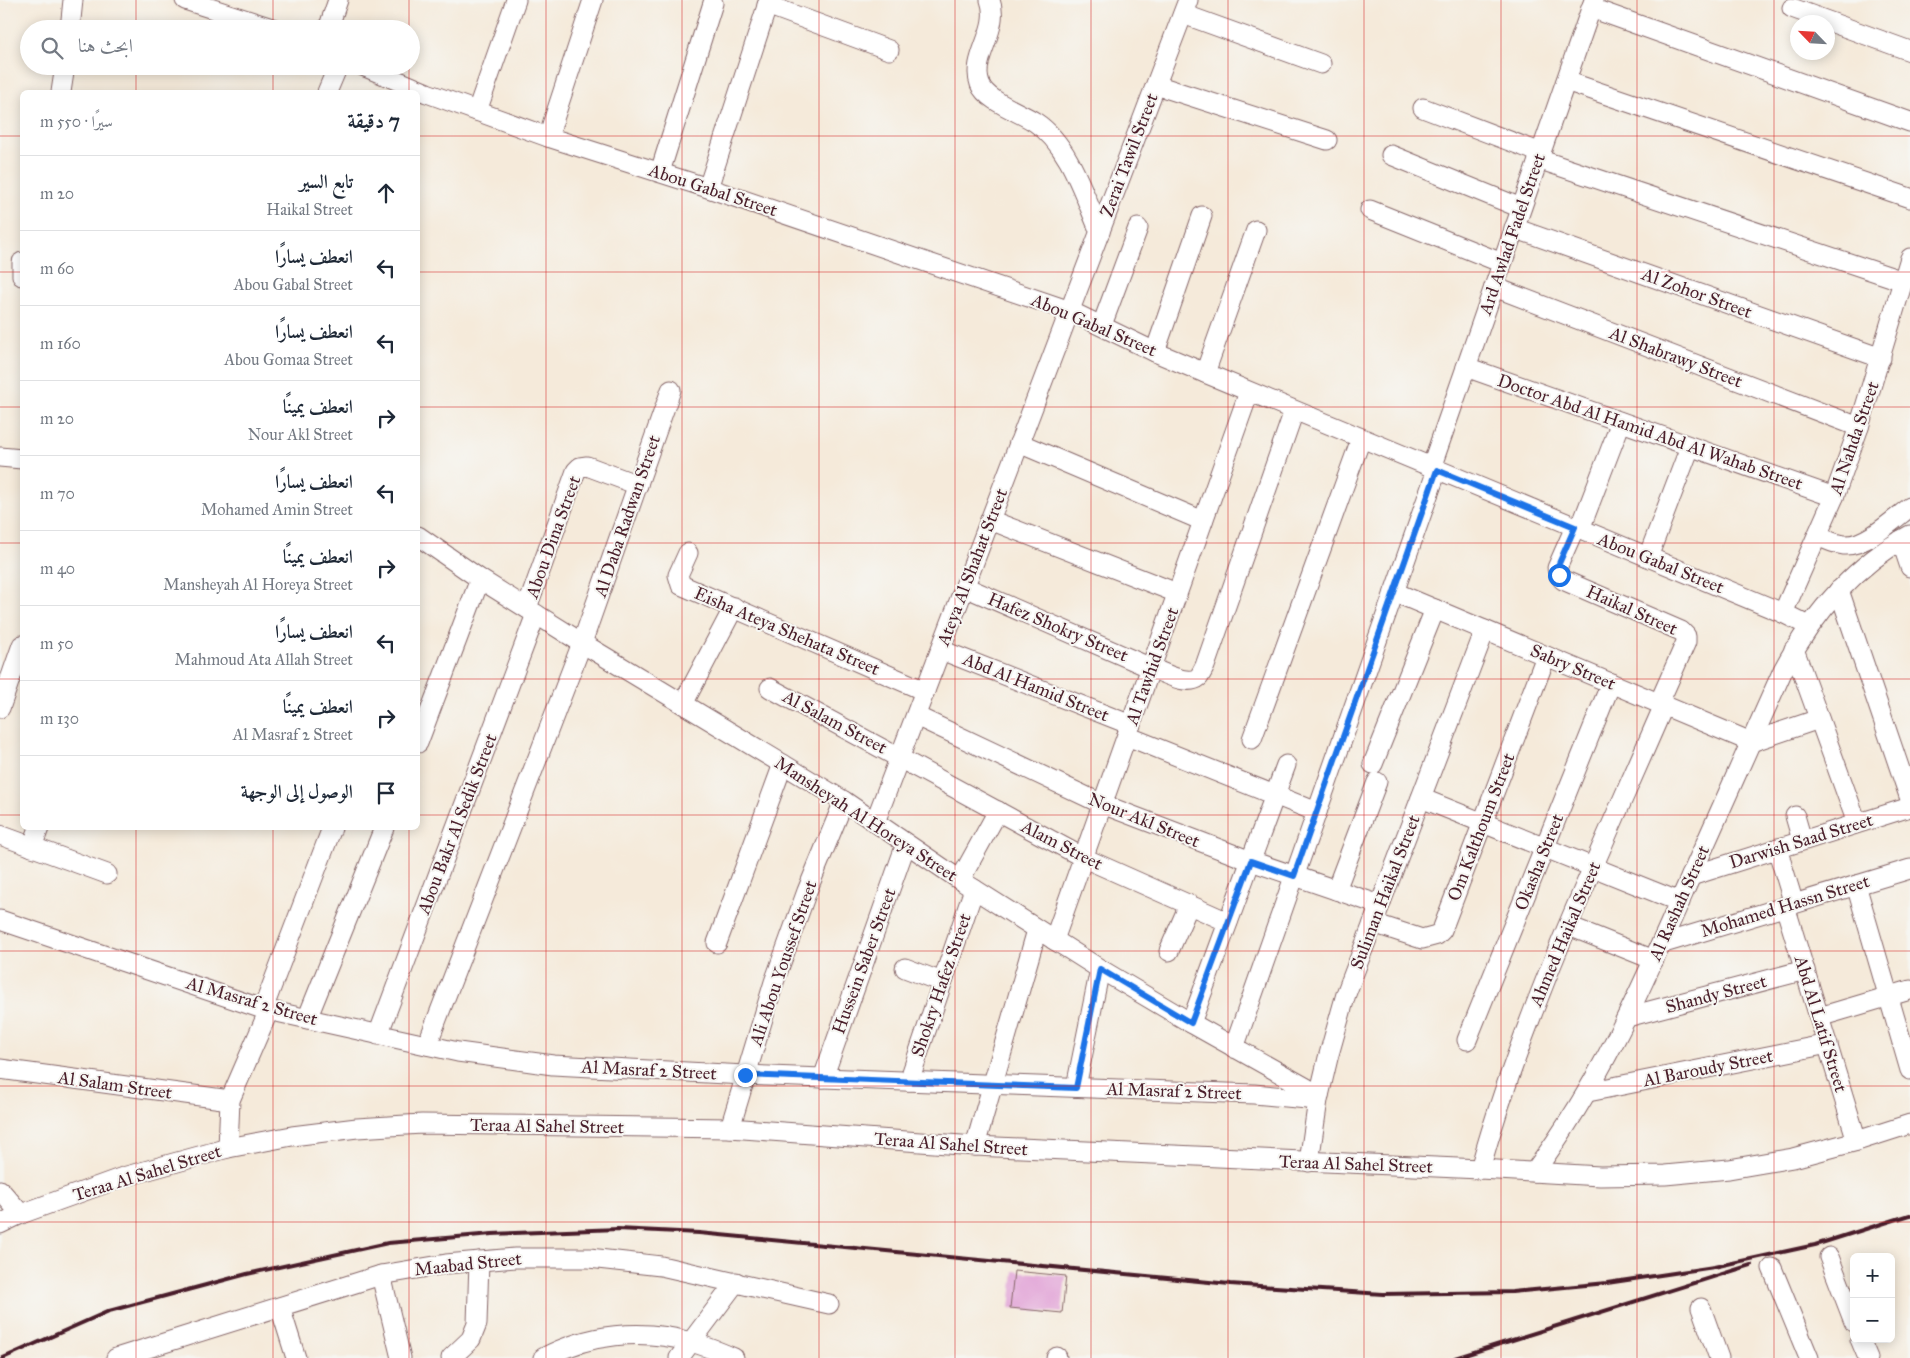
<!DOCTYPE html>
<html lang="ar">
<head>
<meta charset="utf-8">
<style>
	body { margin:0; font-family:"IM FELL Great Primer",Amiri,serif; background:#f2f2f3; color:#1f2937; direction:rtl }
	.controls { position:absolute; right:15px; bottom:15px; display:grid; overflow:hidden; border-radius:8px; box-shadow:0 2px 12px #0003 }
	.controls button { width:45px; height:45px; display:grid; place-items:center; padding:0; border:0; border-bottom:1px solid #e0e1e3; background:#fff; color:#1f2937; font:25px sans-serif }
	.compass { position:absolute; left:1790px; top:15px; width:45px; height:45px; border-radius:50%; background:#fff; box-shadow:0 2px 12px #0003; rotate:295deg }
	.stop { position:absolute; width:15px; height:15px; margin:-11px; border:4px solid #1a73e8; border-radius:50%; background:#fff }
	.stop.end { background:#1a73e8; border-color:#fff; box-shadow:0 1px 5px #0008 }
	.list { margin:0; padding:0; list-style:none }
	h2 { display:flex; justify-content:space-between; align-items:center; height:65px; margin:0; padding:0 20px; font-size:21px }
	h2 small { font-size:16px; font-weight:400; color:#747a83 }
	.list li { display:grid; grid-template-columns:32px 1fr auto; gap:15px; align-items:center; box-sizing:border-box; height:75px; padding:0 20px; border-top:1px solid #e0e1e3 }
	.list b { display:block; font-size:19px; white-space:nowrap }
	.list p { margin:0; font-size:16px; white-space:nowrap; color:#747a83 }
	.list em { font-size:16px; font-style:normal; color:#747a83 }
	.icon { flex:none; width:28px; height:28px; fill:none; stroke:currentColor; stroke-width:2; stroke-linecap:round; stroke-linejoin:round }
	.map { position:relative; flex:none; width:1910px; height:1358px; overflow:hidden; direction:ltr }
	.search { position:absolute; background:#fff; box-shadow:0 2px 12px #0003; left:20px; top:20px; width:400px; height:55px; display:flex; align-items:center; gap:12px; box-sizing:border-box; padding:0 18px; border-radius:28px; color:#747a83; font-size:19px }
	.panel { position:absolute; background:#fff; box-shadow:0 2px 12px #0003; left:20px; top:90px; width:400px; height:740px; border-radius:8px; direction:rtl }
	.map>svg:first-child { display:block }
</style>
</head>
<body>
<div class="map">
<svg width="1910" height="1358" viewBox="0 0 1910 1358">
	<rect width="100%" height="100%" fill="#f6f6f2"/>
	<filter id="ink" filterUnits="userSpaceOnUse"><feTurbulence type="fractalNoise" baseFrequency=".02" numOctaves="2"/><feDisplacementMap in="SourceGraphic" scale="10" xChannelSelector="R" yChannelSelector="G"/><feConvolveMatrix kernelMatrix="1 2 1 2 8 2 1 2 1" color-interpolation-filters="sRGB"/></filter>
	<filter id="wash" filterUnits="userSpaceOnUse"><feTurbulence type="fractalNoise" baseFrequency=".0096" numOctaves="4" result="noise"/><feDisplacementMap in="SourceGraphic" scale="20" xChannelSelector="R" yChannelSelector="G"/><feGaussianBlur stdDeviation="1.12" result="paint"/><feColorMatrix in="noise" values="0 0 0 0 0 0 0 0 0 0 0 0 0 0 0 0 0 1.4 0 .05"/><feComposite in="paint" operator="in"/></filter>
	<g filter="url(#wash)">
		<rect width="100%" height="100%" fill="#f5eada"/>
		<g id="blocks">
			<path fill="#e1a0d6" d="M 1014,1271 L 1066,1276 L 1062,1313 L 1010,1308 Z"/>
		</g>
	</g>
	<g filter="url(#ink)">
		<use href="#blocks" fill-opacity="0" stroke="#866668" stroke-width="1"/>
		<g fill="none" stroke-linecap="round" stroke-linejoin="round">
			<g stroke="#866668" stroke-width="21">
				<g id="minor">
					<path d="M 185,0 L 275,29"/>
					<path d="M 990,0 C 1001,30 970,57 980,84 C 986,101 1020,112 1035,122 C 1070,145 1084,196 1100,232"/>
					<path d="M 767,5 L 889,50"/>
					<path d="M 1591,8 L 1910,122"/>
					<path d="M 1792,8 L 1910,51"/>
					<path d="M 1183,14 L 1321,64"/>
					<path d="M 70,29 L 73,0"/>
					<path d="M 328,29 L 338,0"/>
					<path d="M 363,66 L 427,93 L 548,137 L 708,188 L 1070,311 L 1155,352 L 1205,373 L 1783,613 L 1809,626"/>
					<path d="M 1566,81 L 1910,198"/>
					<path d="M 1156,85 L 1327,140"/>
					<path d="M 61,92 L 65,66"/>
					<path d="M 327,92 L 338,66"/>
					<path d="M 1423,108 L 1541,153"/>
					<path d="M 477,111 L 516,0"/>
					<path d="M 548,137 L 593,0"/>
					<path d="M 1391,155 L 1521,208"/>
					<path d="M 1538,159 L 1903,281"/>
					<path d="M 660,172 L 713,3"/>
					<path d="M 708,188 L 769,0"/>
					<path d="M 1370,210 L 1502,263"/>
					<path d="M 1514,228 L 1881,358"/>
					<path d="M 22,262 L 22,276"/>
					<path d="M 1494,287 L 1859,427"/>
					<path d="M 1102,325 L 1138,228"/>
					<path d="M 1155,352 L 1202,216"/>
					<path d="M 1466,367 L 1834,497"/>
					<path d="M 1205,373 L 1256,230"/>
					<path d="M 1019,443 L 1203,521"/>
					<path d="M 0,457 L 22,459"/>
					<path d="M 1431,468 L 1594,0"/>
					<path d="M 990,520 L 1177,593"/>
					<path d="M 1575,527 L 1557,568 L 1559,575 L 1563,580 L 1681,631 L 1686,636 L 1686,642 L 1659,703"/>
					<path d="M 1580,529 L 1621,422"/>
					<path d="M 418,536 L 480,579 L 582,643 L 844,801 L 960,880 L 1100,969 L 1191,1023 L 1319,1095"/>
					<path d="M 1818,536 C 1826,540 1835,544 1844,545 C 1865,547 1893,520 1910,507"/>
					<path d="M 1901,540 L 1910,567"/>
					<path d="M 688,553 L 678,575 L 681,585 L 925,691"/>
					<path d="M 1648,557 L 1690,447"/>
					<path d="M 965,587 L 1151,668 C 1163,672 1187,687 1199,677 C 1201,674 1203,670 1205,666 L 1294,411"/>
					<path d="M 1839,590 L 1910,799"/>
					<path d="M 1394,592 L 1751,742 L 1819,719"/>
					<path d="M 527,608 L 576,471 L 580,467 L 587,466 L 638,485"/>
					<path d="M 1783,613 L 1834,497 L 1859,427 L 1910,258"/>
					<path d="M 1794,649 L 1857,823"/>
					<path d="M 941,650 L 1131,725"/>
					<path d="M 770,688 L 1084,858 L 1228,922"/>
					<path d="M 683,704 L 734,607"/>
					<path d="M 0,708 L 22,645"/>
					<path d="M 916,716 L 1102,804 L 1251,861 L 1380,905"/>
					<path d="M 1127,736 L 1317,812"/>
					<path d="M 1252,739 L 1361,439"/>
					<path d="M 418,743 L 480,579"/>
					<path d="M 1373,764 L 1435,609"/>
					<path d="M 1421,798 L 1680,902"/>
					<path d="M 1795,816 L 1802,840"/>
					<path d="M 875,822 L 1188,0"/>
					<path d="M 0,835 L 107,874"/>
					<path d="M 32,847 L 39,828"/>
					<path d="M 1777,848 L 1794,904"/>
					<path d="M 1691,876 L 1910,807"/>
					<path d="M 960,880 L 998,811"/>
					<path d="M 1856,885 L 1910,1070"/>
					<path d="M 1336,890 L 1377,782"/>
					<path d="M 1785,906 L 1857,1141"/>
					<path d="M 0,920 L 263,1009 L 458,1052 L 553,1065 L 745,1075 L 1254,1094 L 1318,1100"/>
					<path d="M 1373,923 L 1422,939 L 1437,935 L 1442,930 L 1546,656"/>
					<path d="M 1569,926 L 1654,960"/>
					<path d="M 1054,940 L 1249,392"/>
					<path d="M 717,943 L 783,764"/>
					<path d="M 1661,944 L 1910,869"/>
					<path d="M 1169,951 L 1189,905"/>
					<path d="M 905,968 L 942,982"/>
					<path d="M 263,1009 L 332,828"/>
					<path d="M 1627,1017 L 1805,970"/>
					<path d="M 1819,1017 L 1910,990"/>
					<path d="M 307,1019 L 384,828"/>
					<path d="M 1191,1023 L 1286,765"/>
					<path d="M 378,1035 L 536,614"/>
					<path d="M 1467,1040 L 1611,683"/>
					<path d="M 427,1045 L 582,643 L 671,390"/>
					<path d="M 1234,1048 L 1437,470"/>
					<path d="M 0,1069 L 230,1100"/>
					<path d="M 823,1078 L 906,844"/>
					<path d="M 909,1081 L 974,889"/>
					<path d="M 1076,1087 L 1100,969"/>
					<path d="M 1588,1092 L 1828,1044"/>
					<path d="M 730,1128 L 774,982 L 807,891 L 844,801"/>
					<path d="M 975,1146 L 1037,930"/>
					<path d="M 228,1148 L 230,1100 L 269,1010"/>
					<path d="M 1309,1162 L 1318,1100 L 1328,1058 L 1346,994 L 1485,630"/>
					<path d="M 1480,1169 C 1525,1009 1598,858 1664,705"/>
					<path d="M 1534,1172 C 1601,1082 1642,987 1687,885 C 1719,813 1751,742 1783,670 C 1813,614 1854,566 1910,535"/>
					<path d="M 0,1190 L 21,1214"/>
					<path d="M 0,1224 L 21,1214 L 123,1177 L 228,1148 L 292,1136 L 357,1128 L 422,1124 L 730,1128 L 975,1146 L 1480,1169 L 1600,1176 L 1665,1175 L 1729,1169 L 1793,1158 L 1857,1141 L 1910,1124"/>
					<path d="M 1829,1257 L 1854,1322"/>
					<path d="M 1772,1268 L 1809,1358"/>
					<path d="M 381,1275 L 401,1358"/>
					<path d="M 280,1307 L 296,1358"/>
					<path d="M 1701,1308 L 1719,1358"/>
					<path d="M 1860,1339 L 1868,1358"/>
					<path d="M 116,1358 L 381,1275 L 446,1264 L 515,1258 L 589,1258 L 661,1266 L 829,1304"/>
					<path d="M 451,1358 L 471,1339 L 477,1324 L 479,1261"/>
					<path d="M 543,1358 C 588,1334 641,1328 691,1342 C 706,1346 720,1352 734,1358"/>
					<path d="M 679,1358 L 736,1282"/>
					<path d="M 1056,1358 L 1057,1357"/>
				</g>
			</g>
			<use href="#minor" stroke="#fff" stroke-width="19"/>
			<g stroke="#4a1f2b" stroke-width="4">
				<path d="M 3,1358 L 109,1311 L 247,1274 L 388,1243 L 492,1234 L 618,1229 L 699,1233 L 1230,1284 L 1383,1294 L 1512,1292 L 1607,1283 L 1714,1267 L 1815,1245 L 1910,1215"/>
				<path d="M 1455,1358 L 1751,1265"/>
			</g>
		</g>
	</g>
	<g fill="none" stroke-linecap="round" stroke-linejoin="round" filter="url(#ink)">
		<path stroke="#1a73e8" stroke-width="6" d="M 745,1075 L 1076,1088 L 1100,969 L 1191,1023 L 1251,861 L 1294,876 L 1437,470 L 1575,527 L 1557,568 L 1559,575"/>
	</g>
	<path fill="none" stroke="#d62828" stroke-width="1" stroke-opacity="0.55" d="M 136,0 L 136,29M 273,0 L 273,29M 409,0 L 409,29M 546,0 L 546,1358M 682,0 L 682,1358M 819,0 L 819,1358M 955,0 L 955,1358M 1091,0 L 1091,1358M 1228,0 L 1228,1358M 1364,0 L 1364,1358M 1501,0 L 1501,1358M 1637,0 L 1637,1358M 1774,0 L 1774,1358M 136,66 L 136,92M 273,66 L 273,92M 409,66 L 409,92M 0,136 L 22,136M 418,136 L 1910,136M 0,272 L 22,272M 418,272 L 1910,272M 0,407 L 22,407M 418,407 L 1910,407M 0,543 L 22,543M 418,543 L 1910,543M 0,679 L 22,679M 418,679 L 1910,679M 0,815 L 22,815M 418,815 L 1910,815M 136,828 L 136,1358M 273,828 L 273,1358M 409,828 L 409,1358M 0,951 L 1910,951M 0,1086 L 1910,1086M 0,1222 L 1910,1222"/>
	<g text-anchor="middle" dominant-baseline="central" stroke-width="4" stroke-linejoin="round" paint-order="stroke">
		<g font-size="18" fill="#4a1f2b" stroke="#f6f6f2">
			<text transform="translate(1129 155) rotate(-69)">Zerai Tawil Street</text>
			<text transform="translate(713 190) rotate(18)">Abou Gabal Street</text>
			<text transform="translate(1512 234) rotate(-71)">Ard Awlad Fadel Street</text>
			<text transform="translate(1697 293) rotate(20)">Al Zohor Street</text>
			<text transform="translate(1094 325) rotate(23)">Abou Gabal Street</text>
			<text transform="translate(1676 357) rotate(21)">Al Shabrawy Street</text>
			<text transform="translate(1650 432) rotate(19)">Doctor Abd Al Hamid Abd Al Wahab Street</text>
			<text transform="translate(1854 438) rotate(-71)">Al Nahda Street</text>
			<text transform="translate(627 516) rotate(-71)">Al Daba Radwan Street</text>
			<text transform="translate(553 537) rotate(-70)">Abou Dina Street</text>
			<text transform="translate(1661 563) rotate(22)">Abou Gabal Street</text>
			<text transform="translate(972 567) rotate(-69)">Ateya Al Shahat Street</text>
			<text transform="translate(1632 610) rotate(24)">Haikal Street</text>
			<text transform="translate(1058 627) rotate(23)">Hafez Shokry Street</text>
			<text transform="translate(787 631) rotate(23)">Eisha Ateya Shehata Street</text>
			<text transform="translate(1152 666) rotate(-70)">Al Tawhid Street</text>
			<text transform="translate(1573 667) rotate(23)">Sabry Street</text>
			<text transform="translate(1036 687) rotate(22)">Abd Al Hamid Street</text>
			<text transform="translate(835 722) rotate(28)">Al Salam Street</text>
			<text transform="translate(866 819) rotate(33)">Mansheyah Al Horeya Street</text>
			<text transform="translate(1144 820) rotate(22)">Nour Akl Street</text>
			<text transform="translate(457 824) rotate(-69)">Abou Bakr Al Sedik Street</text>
			<text transform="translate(1481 827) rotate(-69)">Om Kalthoum Street</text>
			<text transform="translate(1801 841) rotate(-17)">Darwish Saad Street</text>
			<text transform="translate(1062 845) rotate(27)">Alam Street</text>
			<text transform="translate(1539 862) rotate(-68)">Okasha Street</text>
			<text transform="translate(1385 892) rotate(-69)">Suliman Haikal Street</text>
			<text transform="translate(1679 903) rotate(-66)">Al Rashah Street</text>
			<text transform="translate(1785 906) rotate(-17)">Mohamed Hassn Street</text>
			<text transform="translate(1565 934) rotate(-67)">Ahmed Haikal Street</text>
			<text transform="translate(864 961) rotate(-70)">Hussein Saber Street</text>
			<text transform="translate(783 963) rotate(-71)">Ali Abou Youssef Street</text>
			<text transform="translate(941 985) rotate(-71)">Shokry Hafez Street</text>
			<text transform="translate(1716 994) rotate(-15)">Shandy Street</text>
			<text transform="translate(252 1001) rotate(16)">Al Masraf 2 Street</text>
			<text transform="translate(1821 1024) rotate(73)">Abd Al Latif Street</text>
			<text transform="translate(1708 1068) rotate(-11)">Al Baroudy Street</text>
			<text transform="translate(649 1070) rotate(3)">Al Masraf 2 Street</text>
			<text transform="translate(115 1085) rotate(8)">Al Salam Street</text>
			<text transform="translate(1174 1091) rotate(2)">Al Masraf 2 Street</text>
			<text transform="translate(547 1126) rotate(1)">Teraa Al Sahel Street</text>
			<text transform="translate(951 1144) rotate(4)">Teraa Al Sahel Street</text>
			<text transform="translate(1356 1164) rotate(2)">Teraa Al Sahel Street</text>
			<text transform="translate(147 1173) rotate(-17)">Teraa Al Sahel Street</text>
			<text transform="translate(468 1264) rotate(-6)">Maabad Street</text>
		</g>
	</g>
</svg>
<div class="controls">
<button>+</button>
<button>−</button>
</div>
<svg class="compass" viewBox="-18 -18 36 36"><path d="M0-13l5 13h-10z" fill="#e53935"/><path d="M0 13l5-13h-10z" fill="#747a83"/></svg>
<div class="stop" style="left:1559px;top:575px"></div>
<div class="stop end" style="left:745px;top:1075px"></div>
<div class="search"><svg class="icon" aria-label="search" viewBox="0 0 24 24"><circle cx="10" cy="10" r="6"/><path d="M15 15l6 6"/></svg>ابحث هنا</div>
<section class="panel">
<h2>7 دقيقة<small>سيرًا · 550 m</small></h2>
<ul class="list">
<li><svg class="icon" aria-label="ahead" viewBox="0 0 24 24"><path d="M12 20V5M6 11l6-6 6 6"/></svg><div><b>تابع السير</b><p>Haikal Street</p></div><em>20 m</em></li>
<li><svg class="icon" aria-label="left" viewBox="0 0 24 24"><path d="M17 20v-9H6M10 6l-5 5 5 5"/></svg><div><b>انعطف يسارًا</b><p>Abou Gabal Street</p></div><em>60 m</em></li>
<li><svg class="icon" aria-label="left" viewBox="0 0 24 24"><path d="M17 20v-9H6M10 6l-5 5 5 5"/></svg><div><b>انعطف يسارًا</b><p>Abou Gomaa Street</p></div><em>160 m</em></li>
<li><svg class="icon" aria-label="right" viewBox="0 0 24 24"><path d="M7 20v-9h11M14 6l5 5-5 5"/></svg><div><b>انعطف يمينًا</b><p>Nour Akl Street</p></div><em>20 m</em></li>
<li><svg class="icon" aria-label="left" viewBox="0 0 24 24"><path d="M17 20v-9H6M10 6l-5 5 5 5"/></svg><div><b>انعطف يسارًا</b><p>Mohamed Amin Street</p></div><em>70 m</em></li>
<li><svg class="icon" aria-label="right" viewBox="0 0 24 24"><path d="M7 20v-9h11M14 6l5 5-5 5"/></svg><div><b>انعطف يمينًا</b><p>Mansheyah Al Horeya Street</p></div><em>40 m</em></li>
<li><svg class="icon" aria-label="left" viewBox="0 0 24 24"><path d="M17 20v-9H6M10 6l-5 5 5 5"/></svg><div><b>انعطف يسارًا</b><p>Mahmoud Ata Allah Street</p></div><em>50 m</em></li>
<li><svg class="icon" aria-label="right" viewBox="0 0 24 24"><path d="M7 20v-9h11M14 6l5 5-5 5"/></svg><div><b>انعطف يمينًا</b><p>Al Masraf 2 Street</p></div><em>130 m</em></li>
<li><svg class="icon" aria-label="arrive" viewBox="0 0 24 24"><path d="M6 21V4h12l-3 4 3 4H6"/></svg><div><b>الوصول إلى الوجهة</b></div></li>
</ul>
</section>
</div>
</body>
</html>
